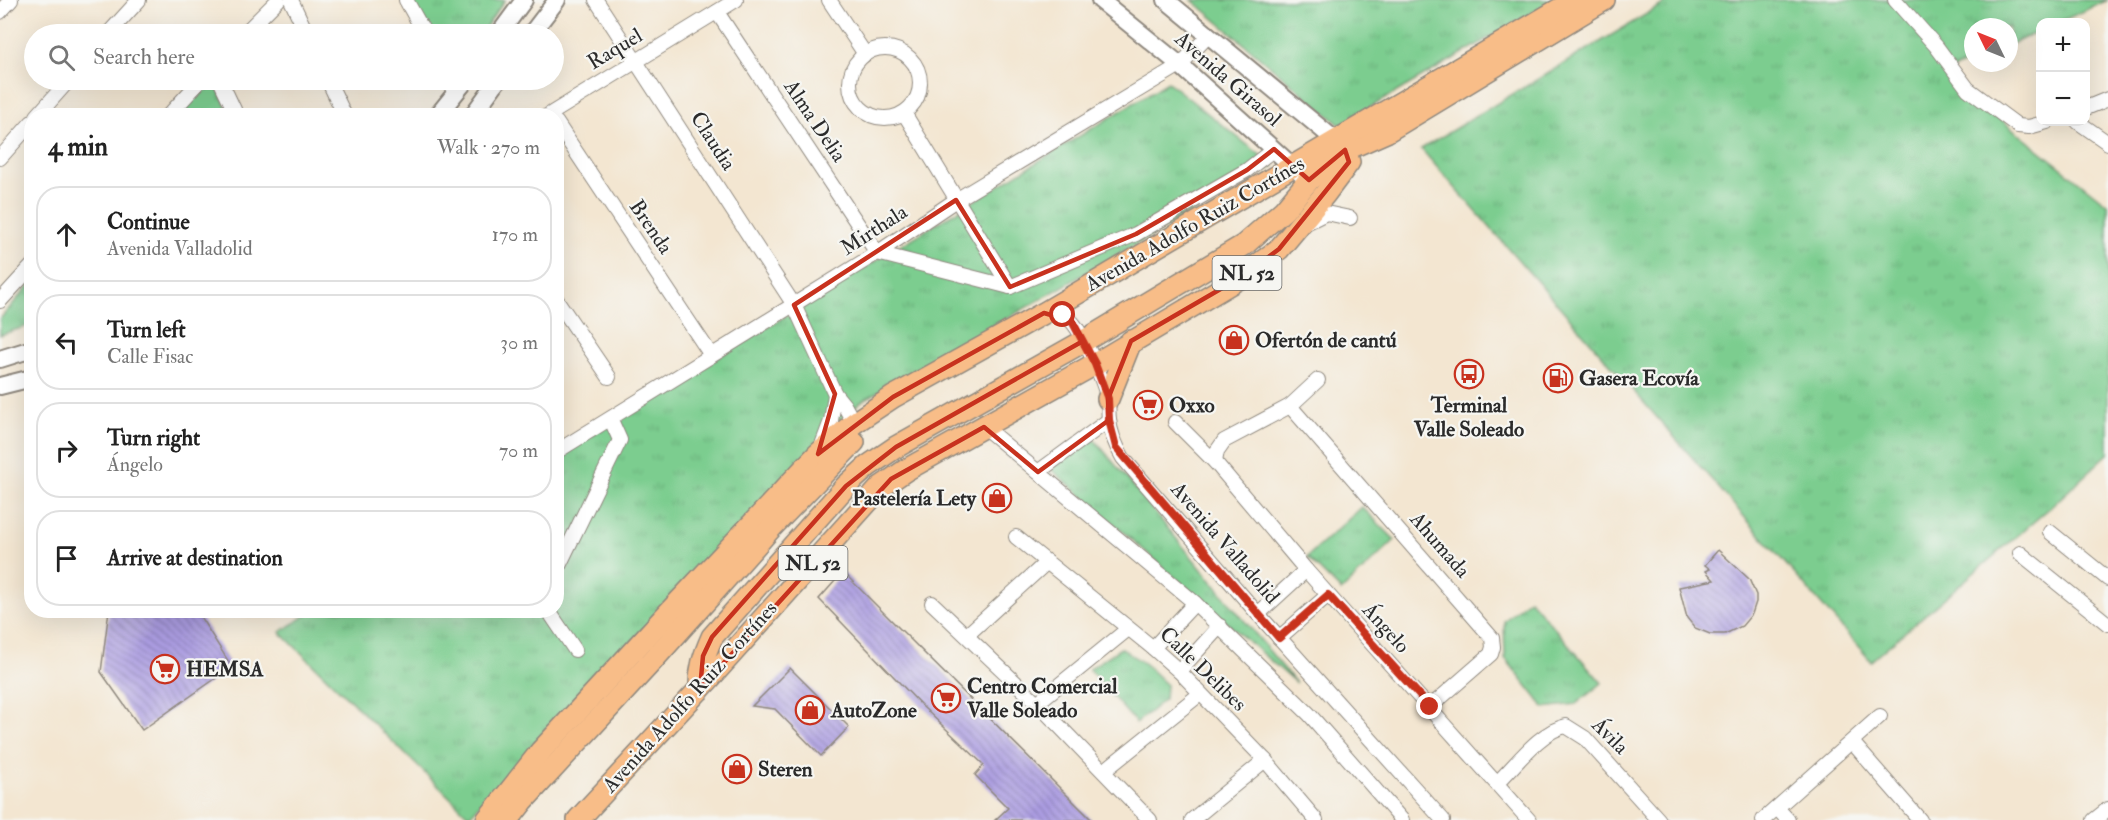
<!DOCTYPE html>
<html lang="en">
<head>
<meta charset="utf-8">
<style>
	body { margin:0; font-family:"IM FELL Double Pica",serif; background:#f6f6f6; color:#222 }
	.controls { position:absolute; right:18px; top:18px; display:grid; overflow:hidden; border-radius:12px; box-shadow:0 6px 24px #0002 }
	.controls button { width:54px; height:54px; display:grid; place-items:center; padding:0; border:0; border-bottom:2px solid #e0e0e0; background:#fff; color:#222; font:30px sans-serif }
	.compass { position:absolute; left:1964px; top:18px; width:54px; height:54px; border-radius:50%; background:#fff; box-shadow:0 6px 24px #0002; rotate:313deg }
	.stop { position:absolute; width:18px; height:18px; margin:-14px; border:4px solid #c8321e; border-radius:50%; background:#fff }
	.stop.end { background:#c8321e; border-color:#fff; box-shadow:0 2px 6px #0008 }
	.list { margin:0; padding:0; list-style:none }
	h2 { display:flex; justify-content:space-between; align-items:center; height:78px; margin:0; padding:0 24px; font-size:26px }
	h2 small { font-size:20px; font-weight:400; color:#767676 }
	.list li { display:grid; grid-template-columns:39px 1fr auto; gap:18px; align-items:center; box-sizing:border-box; height:96px; margin:0 12px 12px; padding:0 12px; border:2px solid #e0e0e0; border-radius:24px }
	.list b { display:block; font-size:22px; white-space:nowrap }
	.list p { margin:0; font-size:20px; white-space:nowrap; color:#767676 }
	.list em { font-size:20px; font-style:normal; color:#767676 }
	.icon { flex:none; width:33px; height:33px; fill:none; stroke:currentColor; stroke-width:2; stroke-linecap:round; stroke-linejoin:round }
	.map { position:relative; flex:none; width:2108px; height:820px; overflow:hidden }
	.search { position:absolute; background:#fff; box-shadow:0 6px 24px #0002; left:24px; top:24px; width:540px; height:66px; display:flex; align-items:center; gap:15px; box-sizing:border-box; padding:0 21px; border-radius:33px; color:#767676; font-size:22px }
	.panel { position:absolute; background:#fff; box-shadow:0 6px 24px #0002; left:24px; top:108px; width:540px; height:510px; border-radius:24px }
	.map>svg:first-child { display:block }
</style>
</head>
<body>
<div class="map">
<svg width="2108" height="820" viewBox="0 0 2108 820">
	<defs>
		<pattern id="grass-tufts" width="24" height="20" patternUnits="userSpaceOnUse" patternTransform="scale(1.5)"><rect width="24" height="20" fill="#7ccd8f"/><path d="M3 7l-1-3M5 7V3M7 7l1-3M15 17l-1-3M17 17v-4M19 17l1-3" fill="none" stroke="#6bb07c"/></pattern>
		<pattern id="building-back-hatch" width="6" height="6" patternUnits="userSpaceOnUse" patternTransform="scale(1.5)"><rect width="6" height="6" fill="#ab9ce1"/><path d="M-1 5l2 2M0 0l6 6M5-1l2 2" fill="none" stroke="#8b7fb7"/></pattern>
	</defs>
	<rect width="100%" height="100%" fill="#f6f6f2"/>
	<filter id="ink" filterUnits="userSpaceOnUse"><feTurbulence type="fractalNoise" baseFrequency=".0167" numOctaves="2"/><feDisplacementMap in="SourceGraphic" scale="12" xChannelSelector="R" yChannelSelector="G"/><feConvolveMatrix kernelMatrix="1 2 1 2 8 2 1 2 1" color-interpolation-filters="sRGB"/></filter>
	<filter id="wash" filterUnits="userSpaceOnUse"><feTurbulence type="fractalNoise" baseFrequency=".008" numOctaves="4" result="noise"/><feDisplacementMap in="SourceGraphic" scale="24" xChannelSelector="R" yChannelSelector="G"/><feGaussianBlur stdDeviation="1.35" result="paint"/><feColorMatrix in="noise" values="0 0 0 0 0 0 0 0 0 0 0 0 0 0 0 0 0 1.4 0 .05"/><feComposite in="paint" operator="in"/></filter>
	<g filter="url(#wash)">
		<rect width="100%" height="100%" fill="#f3e6d1"/>
		<g fill="url(#grass-tufts)" stroke="#547c5d" stroke-width="1.5">
			<path d="M 409,0 L 505,0 L 481,34 L 425,34 Z"/>
			<path d="M 1192,0 L 1554,0 L 1340,125 Z"/>
			<path d="M 1670,0 L 2108,0 L 2059,22 L 2040,22 L 2040,31 L 2009,45 L 2009,27 L 1973,27 L 1973,60 L 1944,74 L 2108,205 L 2108,454 L 2052,506 L 1871,661 L 1421,149 Z"/>
			<path d="M 208,80 L 214,80 L 231,116 L 177,116 Z"/>
			<path d="M 1168,82 L 1274,166 L 862,401 L 831,428 L 469,816 L 280,632 L 313,611 L 556,610 L 557,456 Z"/>
			<path d="M 31,283 L 31,325 L 0,335 L 0,319 Z"/>
			<path d="M 1094,439 L 1296,683 L 1050,468 Z"/>
			<path d="M 1362,507 L 1395,540 L 1341,591 L 1307,557 Z"/>
			<path d="M 1529,599 L 1602,683 L 1576,704 L 1544,708 L 1505,658 L 1504,621 Z"/>
			<path d="M 1121,648 L 1145,664 L 1166,684 L 1165,699 L 1136,723 L 1089,669 Z"/>
		</g>
		<g id="blocks">
			<g fill="url(#building-back-hatch)">
				<path d="M 1718,550 L 1749,579 L 1756,595 L 1756,602 L 1752,614 L 1742,626 L 1725,634 L 1710,634 L 1695,628 L 1687,618 L 1679,587 L 1714,580 L 1706,571 L 1710,569 L 1705,565 Z"/>
				<path d="M 843,572 L 895,624 L 1092,820 L 995,820 L 1008,808 L 975,775 L 984,765 L 923,707 L 819,599 Z"/>
				<path d="M 109,610 L 196,610 L 232,667 L 142,730 L 101,672 Z"/>
				<path d="M 790,668 L 849,727 L 821,756 L 775,709 L 752,706 Z"/>
			</g>
		</g>
	</g>
	<g filter="url(#ink)">
		<use href="#blocks" fill-opacity="0" stroke="#8f887e" stroke-width="1.5"/>
		<g fill="none" stroke-linecap="round" stroke-linejoin="round">
			<g stroke="#8f887e" stroke-width="16">
				<g id="minor">
					<path d="M 291,0 L 307,34"/>
					<path d="M 406,0 L 425,34"/>
					<path d="M 596,0 L 794,305 L 835,394 L 831,421 L 820,450"/>
					<path d="M 829,0 L 865,54"/>
					<path d="M 1895,0 L 1936,46 L 1968,89 L 2018,126 L 2029,127 L 2047,122"/>
					<path d="M 0,12 L 11,0"/>
					<path d="M 717,12 L 877,253 L 1010,287 L 1136,234 L 1247,170 L 1274,149"/>
					<path d="M 108,34 L 139,0"/>
					<path d="M 244,34 L 278,0"/>
					<circle cx="885" cy="83" r="35"/>
					<path d="M 220,80 L 237,116"/>
					<path d="M 328,80 L 345,116"/>
					<path d="M 448,80 L 455,93"/>
					<path d="M 2086,108 L 2108,99"/>
					<path d="M 904,113 L 1010,287"/>
					<path d="M 37,116 L 69,80"/>
					<path d="M 168,116 L 201,80"/>
					<path d="M 547,116 L 736,0"/>
					<path d="M 556,122 L 711,355"/>
					<path d="M 2078,122 L 2108,143"/>
					<path d="M 0,158 L 32,122"/>
					<path d="M 1304,224 L 1326,213 L 1350,218"/>
					<path d="M 556,299 L 609,377"/>
					<path d="M 0,301 L 32,266"/>
					<path d="M 1044,313 C 1054,314 1063,314 1070,320 C 1082,330 1105,384 1108,400 C 1109,406 1108,413 1109,419 C 1110,433 1116,446 1123,458 L 1258,614 L 1443,820"/>
					<path d="M 835,394 L 844,405 L 854,423 L 850,427"/>
					<path d="M 1290,406 L 1492,638 L 1493,647 L 1491,654 L 1430,707"/>
					<path d="M 1175,422 L 1215,462 L 1306,570 L 1529,820"/>
					<path d="M 984,427 L 1195,603 L 1309,714 L 1402,820"/>
					<path d="M 556,452 L 877,253 L 956,200 L 1180,65 L 1208,36"/>
					<path d="M 1215,462 L 1217,451 L 1224,441 L 1290,406 L 1318,380"/>
					<path d="M 1038,472 L 1109,420"/>
					<path d="M 2050,532 L 2108,579"/>
					<path d="M 1016,537 L 1153,648 L 1179,671 L 1265,760 L 1316,820"/>
					<path d="M 2020,553 L 2108,624"/>
					<path d="M 556,572 L 620,440 L 611,420"/>
					<path d="M 932,603 L 1037,703 L 1150,820"/>
					<path d="M 548,610 L 575,650"/>
					<path d="M 1258,614 L 1306,570"/>
					<path d="M 967,635 L 1047,562"/>
					<path d="M 1279,638 L 1328,595"/>
					<path d="M 1153,648 L 1195,603"/>
					<path d="M 1179,671 L 1220,626"/>
					<path d="M 1037,703 L 1128,629"/>
					<path d="M 1852,742 L 1920,820"/>
					<path d="M 1104,771 L 1200,694"/>
					<path d="M 1497,783 C 1516,765 1540,731 1566,726 L 1585,738 L 1659,820"/>
					<path d="M 1777,808 L 1788,820"/>
					<path d="M 1192,820 L 1265,760"/>
					<path d="M 1763,820 L 1880,716"/>
					<path d="M 2094,820 L 2108,809"/>
				</g>
			</g>
			<g stroke="#8f887e" stroke-width="20">
				<g id="tertiary">
					<path d="M 1100,0 L 1180,65 L 1301,174"/>
					<path d="M 1166,0 L 1335,140"/>
					<path d="M 499,34 L 524,0"/>
					<path d="M 531,34 L 557,0"/>
					<path d="M 437,116 L 466,80"/>
					<path d="M 472,116 L 498,80"/>
					<path d="M 0,359 L 32,349"/>
					<path d="M 0,386 L 32,378"/>
				</g>
			</g>
			<g stroke="#8f887e" stroke-width="24">
				<g id="primary">
					<path d="M 1108,399 L 1131,341"/>
					<path d="M 700,689 C 699,670 704,655 712,637 L 846,486 L 868,466 L 896,447 L 1084,341 L 1244,245 L 1284,210 L 1309,180 L 1345,150 L 1386,132 L 1604,0"/>
					<path d="M 487,820 L 541,751 L 671,610 L 818,454 L 854,423 L 893,397 L 1044,313 L 1575,0"/>
					<path d="M 508,820 L 523,801 L 654,659 L 771,528 L 854,442"/>
					<path d="M 578,820 L 709,679 L 881,487 L 906,470 L 1095,364 L 1243,276 L 1279,249 L 1325,194 L 1349,162 L 1345,150 L 1341,146"/>
				</g>
			</g>
			<use href="#minor" stroke="#fff" stroke-width="14"/>
			<use href="#tertiary" stroke="#fff" stroke-width="16"/>
			<use href="#primary" stroke="#f8bd88" stroke-width="21"/>
		</g>
	</g>
	<g fill="none" stroke-linecap="round" stroke-linejoin="round" filter="url(#ink)">
		<path stroke="#c8321e" stroke-width="8" d="M 1063,315 L 1072,321 L 1095,364 L 1108,399 L 1109,420 L 1116,447 L 1279,638 L 1328,595 L 1430,707"/>
	</g>
	<path fill="none" stroke="#c8321e" stroke-width="4.5" stroke-linejoin="round" d="M 1274,149 L 1309,180 L 1345,150 L 1349,162 L 1279,249 L 1243,276 L 1131,341 L 1108,399 L 1109,420 L 1038,472 L 984,427 L 891,479 L 700,689 L 703,656 L 712,637 L 846,486 L 896,447 L 1083,341 L 1072,321 L 1044,313 L 893,397 L 818,454 L 835,394 L 794,305 L 956,200 L 1010,287 L 1136,234 L 1247,170 Z"/>
	<defs>
		<g id="shop-ring" transform="scale(1.5)"><circle r="9.5" fill="#f6f6f2" stroke="#c8321e" stroke-width="1.5"/><path d="M-5-2.5h2.3a2.7 3.5 0 0 1 5.4 0H5L5.5 6h-11ZM-1.5-2.5h3a1.5 2.3 0 0 0-3 0Z" fill="#c8321e"/></g>
		<g id="bus-ring" transform="scale(1.5)"><circle r="9.5" fill="#f6f6f2" stroke="#c8321e" stroke-width="1.5"/><path d="M-5-6H5V4H4V6H2V4H-2V6H-4V4H-5ZM-3.5-4V0h7V-4ZM-3.5 1.2v1.5H-2V1.2ZM2 1.2v1.5H3.5V1.2Z" fill="#c8321e"/></g>
		<g id="fuel-ring" transform="scale(1.5)"><circle r="9.5" fill="#f6f6f2" stroke="#c8321e" stroke-width="1.5"/><path d="M-5.5-6h7V0h2V4h1.3V-2.5L3-4.5l.8-.8L6-3V5H2.5V1h-1V6h-7ZM-4.2-4.7v3.2H.2V-4.7Z" fill="#c8321e"/></g>
		<g id="supermarket-ring" transform="scale(1.5)"><circle r="9.5" fill="#f6f6f2" stroke="#c8321e" stroke-width="1.5"/><path d="M-6-5.5h2.5l.6 2H6L4.5 2H-2.5L-4.4-4H-6ZM-1.5 3.2a1.3 1.3 0 1 0 .1 0ZM3 3.2a1.3 1.3 0 1 0 .1 0Z" fill="#c8321e"/></g>
	</defs>
	<g fill-rule="evenodd">
		<use href="#shop-ring" x="1234" y="340"/>
		<use href="#bus-ring" x="1469" y="374"/>
		<use href="#fuel-ring" x="1558" y="378"/>
		<use href="#supermarket-ring" x="1148" y="405"/>
		<use href="#shop-ring" x="997" y="498"/>
		<use href="#supermarket-ring" x="165" y="669"/>
		<use href="#supermarket-ring" x="946" y="698"/>
		<use href="#shop-ring" x="810" y="710"/>
		<use href="#shop-ring" x="737" y="769"/>
	</g>
	<g text-anchor="middle" dominant-baseline="central" stroke-width="4.5" stroke-linejoin="round" paint-order="stroke">
		<g fill="#f6f6f2" stroke="#686867" stroke-width="1.5">
			<rect x="1212.5" y="256" width="69" height="34" rx="4.5"/>
			<rect x="778.5" y="546" width="69" height="34" rx="4.5"/>
		</g>
		<g font-size="20" font-weight="bold" fill="#2b2b2b">
			<text x="1247" y="273">NL 52</text>
			<text x="813" y="563">NL 52</text>
		</g>
		<g font-size="21" fill="#2b2b2b" stroke="#f6f6f2">
			<text transform="translate(615 49) rotate(-31)">Raquel</text>
			<text transform="translate(1228 79) rotate(41)">Avenida Girasol</text>
			<text transform="translate(815 121) rotate(56)">Alma Delia</text>
			<text transform="translate(713 141) rotate(57)">Claudia</text>
			<text transform="translate(1195 224) rotate(-30)">Avenida Adolfo Ruiz Cortínes</text>
			<text transform="translate(651 227) rotate(56)">Brenda</text>
			<text transform="translate(874 230) rotate(-33)">Mirthala</text>
			<text transform="translate(1225 543) rotate(49)">Avenida Valladolid</text>
			<text transform="translate(1440 545) rotate(49)">Ahumada</text>
			<text transform="translate(1386 628) rotate(48)">Ángelo</text>
			<text transform="translate(1203 669) rotate(44)">Calle Delibes</text>
			<text transform="translate(690 697) rotate(-48)">Avenida Adolfo Ruiz Cortínes</text>
			<text transform="translate(1610 736) rotate(45)">Ávila</text>
		</g>
		<g font-size="21" font-weight="bold" fill="#2b2b2b" stroke="#f6f6f2" text-anchor="start">
			<text x="1255" y="340">Ofertón de cantú</text>
			<text x="1579" y="378">Gasera Ecovía</text>
			<text x="1169" y="405">Oxxo</text>
			<text x="1469" y="405" text-anchor="middle">Terminal<tspan x="1469" dy="24">Valle Soleado</tspan></text>
			<text x="976" y="498" text-anchor="end">Pastelería Lety</text>
			<text x="186" y="669">HEMSA</text>
			<text x="967" y="686">Centro Comercial<tspan x="967" dy="24">Valle Soleado</tspan></text>
			<text x="831" y="710">AutoZone</text>
			<text x="758" y="769">Steren</text>
		</g>
	</g>
</svg>
<div class="controls">
<button>+</button>
<button>−</button>
</div>
<svg class="compass" viewBox="-18 -18 36 36"><path d="M0-13l5 13h-10z" fill="#e53935"/><path d="M0 13l5-13h-10z" fill="#767676"/></svg>
<div class="stop" style="left:1063px;top:315px"></div>
<div class="stop end" style="left:1430px;top:707px"></div>
<div class="search"><svg class="icon" aria-label="search" viewBox="0 0 24 24"><circle cx="10" cy="10" r="6"/><path d="M15 15l6 6"/></svg>Search here</div>
<section class="panel">
<h2>4 min<small>Walk · 270 m</small></h2>
<ul class="list">
<li><svg class="icon" aria-label="ahead" viewBox="0 0 24 24"><path d="M12 20V5M6 11l6-6 6 6"/></svg><div><b>Continue</b><p>Avenida Valladolid</p></div><em>170 m</em></li>
<li><svg class="icon" aria-label="left" viewBox="0 0 24 24"><path d="M17 20v-9H6M10 6l-5 5 5 5"/></svg><div><b>Turn left</b><p>Calle Fisac</p></div><em>30 m</em></li>
<li><svg class="icon" aria-label="right" viewBox="0 0 24 24"><path d="M7 20v-9h11M14 6l5 5-5 5"/></svg><div><b>Turn right</b><p>Ángelo</p></div><em>70 m</em></li>
<li><svg class="icon" aria-label="arrive" viewBox="0 0 24 24"><path d="M6 21V4h12l-3 4 3 4H6"/></svg><div><b>Arrive at destination</b></div></li>
</ul>
</section>
</div>
</body>
</html>
